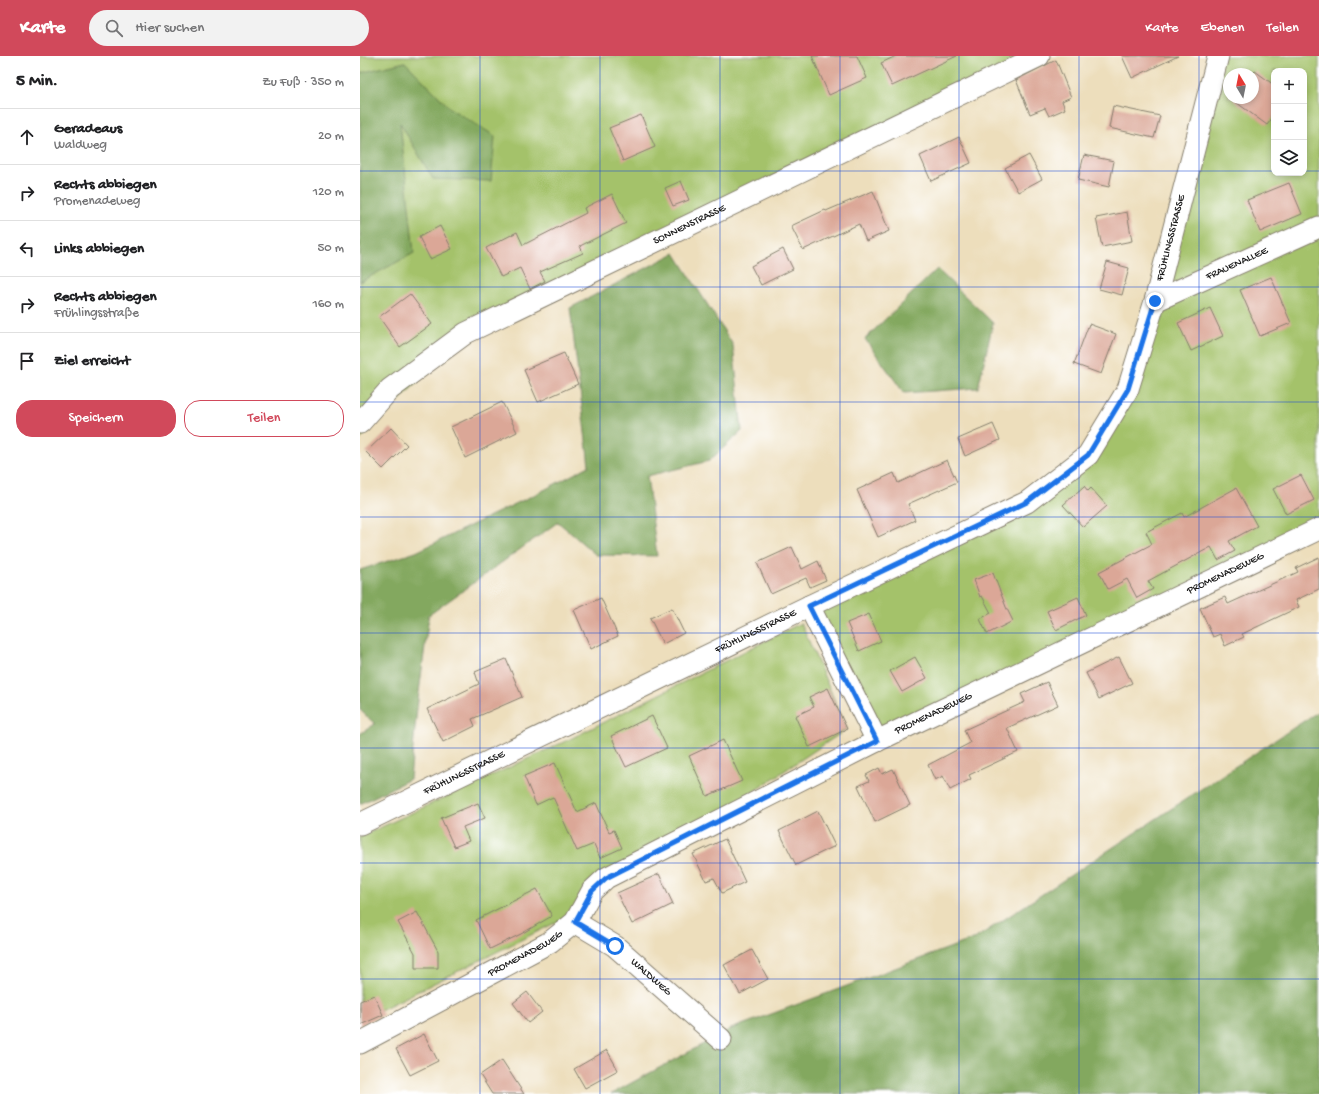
<!DOCTYPE html>
<html lang="de">
<head>
<meta charset="utf-8">
<style>
	body { margin:0; font-family:"Gochi Hand",sans-serif; background:#f2f2f2; color:#202124 }
	.controls { position:absolute; right:12px; top:12px; display:grid; overflow:hidden; border-radius:8px; box-shadow:0 2px 6px #0003 }
	.controls button { width:36px; height:36px; display:grid; place-items:center; padding:0; border:0; border-bottom:1px solid #e0e0e0; background:#fff; color:#202124; font:20px sans-serif }
	.compass { position:absolute; left:863px; top:12px; width:36px; height:36px; border-radius:50%; background:#fff; box-shadow:0 2px 6px #0003; rotate:350deg }
	.stop { position:absolute; width:12px; height:12px; margin:-9px; border:3px solid #1a73e8; border-radius:50%; background:#fff }
	.stop.end { background:#1a73e8; border-color:#fff; box-shadow:0 1px 4px #0008 }
	.list { margin:0; padding:0; list-style:none }
	h2 { display:flex; justify-content:space-between; align-items:center; height:52px; margin:0; padding:0 16px; font-size:17px }
	h2 small { font-size:13px; font-weight:400; color:#757577 }
	.list li { display:grid; grid-template-columns:26px 1fr auto; gap:12px; align-items:center; box-sizing:border-box; height:56px; padding:0 16px; border-top:1px solid #e0e0e0 }
	.list b { display:block; font-size:15px; white-space:nowrap }
	.list p { margin:0; font-size:13px; white-space:nowrap; color:#757577 }
	.list em { font-size:13px; font-style:normal; color:#757577 }
	.actions { display:flex; gap:8px; padding:12px 16px }
	.actions a { flex:1; padding:9px 0; border:1px solid #d1495b; border-radius:16px; text-align:center; font-size:14px; color:#d1495b }
	.actions .main { background:#d1495b; color:#fff }
	.icon { flex:none; width:22px; height:22px; fill:none; stroke:currentColor; stroke-width:2; stroke-linecap:round; stroke-linejoin:round }
	.map { position:relative; flex:none; width:959px; height:1038px; overflow:hidden }
	header { display:flex; align-items:center; gap:24px; box-sizing:border-box; height:56px; padding:0 20px; background:#d1495b; color:#fff }
	header strong { font-size:19px }
	nav { display:flex; gap:22px; margin-inline-start:auto; font-size:14px }
	.search { width:280px; height:36px; background:#f2f2f2; display:flex; align-items:center; gap:10px; box-sizing:border-box; padding:0 14px; border-radius:22px; color:#757577; font-size:15px }
	main { display:flex }
	aside { flex:1; background:#fff }
	.map>svg:first-child { display:block }
</style>
</head>
<body>
<header>
<strong>Karte</strong>
<div class="search"><svg class="icon" aria-label="search" viewBox="0 0 24 24"><circle cx="10" cy="10" r="6"/><path d="M15 15l6 6"/></svg>Hier suchen</div>
<nav><a>Karte</a><a>Ebenen</a><a>Teilen</a></nav>
</header>
<main>
<aside>
<h2>5 Min.<small>Zu Fuß · 350 m</small></h2>
<ul class="list">
<li><svg class="icon" aria-label="ahead" viewBox="0 0 24 24"><path d="M12 20V5M6 11l6-6 6 6"/></svg><div><b>Geradeaus</b><p>Waldweg</p></div><em>20 m</em></li>
<li><svg class="icon" aria-label="right" viewBox="0 0 24 24"><path d="M7 20v-9h11M14 6l5 5-5 5"/></svg><div><b>Rechts abbiegen</b><p>Promenadeweg</p></div><em>120 m</em></li>
<li><svg class="icon" aria-label="left" viewBox="0 0 24 24"><path d="M17 20v-9H6M10 6l-5 5 5 5"/></svg><div><b>Links abbiegen</b></div><em>50 m</em></li>
<li><svg class="icon" aria-label="right" viewBox="0 0 24 24"><path d="M7 20v-9h11M14 6l5 5-5 5"/></svg><div><b>Rechts abbiegen</b><p>Frühlingsstraße</p></div><em>160 m</em></li>
<li><svg class="icon" aria-label="arrive" viewBox="0 0 24 24"><path d="M6 21V4h12l-3 4 3 4H6"/></svg><div><b>Ziel erreicht</b></div></li>
</ul>
<div class="actions"><a class="main">Speichern</a><a>Teilen</a></div>
</aside>
<div class="map">
<svg width="959" height="1038" viewBox="0 0 959 1038">
	<rect width="100%" height="100%" fill="#fff"/>
	<filter id="ink" filterUnits="userSpaceOnUse"><feTurbulence type="fractalNoise" baseFrequency=".025" numOctaves="2"/><feDisplacementMap in="SourceGraphic" scale="8" xChannelSelector="R" yChannelSelector="G"/><feConvolveMatrix kernelMatrix="1 2 1 2 8 2 1 2 1" color-interpolation-filters="sRGB"/></filter>
	<filter id="wash" filterUnits="userSpaceOnUse"><feTurbulence type="fractalNoise" baseFrequency=".012" numOctaves="4" result="noise"/><feDisplacementMap in="SourceGraphic" scale="16" xChannelSelector="R" yChannelSelector="G"/><feGaussianBlur stdDeviation="0.9" result="paint"/><feColorMatrix in="noise" values="0 0 0 0 0 0 0 0 0 0 0 0 0 0 0 0 0 1.4 0 .05"/><feComposite in="paint" operator="in"/></filter>
	<g filter="url(#wash)">
		<rect width="100%" height="100%" fill="#eddebc"/>
		<g fill="#a4c26a" stroke="#606f43" fill-rule="evenodd">
			<path d="M 0,0 L 679,0 L 106,277 L 0,384 Z"/>
			<path d="M 858,0 L 959,0 L 959,473 L 517,685 L 449,550 L 667,446 L 728,399 L 768,333 ZM 914,15 L 944,15 L 944,117 L 914,117 ZM 869,18 L 893,18 L 893,42 L 869,42 Z"/>
			<path d="M 441,567 L 487,673 L 203,863 L 0,964 L 0,781 L 210,683 Z"/>
		</g>
		<g fill="#83a85e" stroke="#50623d">
			<path d="M 45,6 L 91,53 L 135,80 L 131,125 L 73,123 L 40,67 L 54,197 L 0,226 L 0,17 Z"/>
			<path d="M 315,197 L 373,289 L 382,375 L 349,405 L 287,420 L 297,500 L 236,499 L 198,466 L 69,559 L 57,652 L 50,723 L 0,748 L 0,678 L 15,668 L 0,654 L 0,514 L 56,496 L 182,435 L 229,410 L 210,252 Z"/>
			<path d="M 577,213 L 633,267 L 618,332 L 544,337 L 505,283 Z"/>
			<path d="M 959,655 L 959,1038 L 251,1038 L 371,973 L 616,882 Z"/>
		</g>
		<g id="blocks">
			<g fill="#dba797">
				<path d="M 452,0 L 497,0 L 507,22 L 469,39 Z"/>
				<path d="M 536,0 L 597,0 L 532,30 L 521,7 Z"/>
				<path d="M 762,0 L 818,0 L 772,22 Z"/>
				<path d="M 696,4 L 711,41 L 702,45 L 705,53 L 689,60 L 685,52 L 670,58 L 656,24 Z"/>
				<path d="M 895,15 L 914,29 L 914,60 L 907,69 L 873,44 L 875,42 L 893,42 L 892,18 Z"/>
				<path d="M 753,50 L 800,60 L 794,82 L 749,72 Z"/>
				<path d="M 281,59 L 295,91 L 263,105 L 249,72 Z"/>
				<path d="M 599,81 L 611,107 L 571,125 L 560,100 Z"/>
				<path d="M 669,99 L 682,123 L 658,136 L 645,112 Z"/>
				<path d="M 724,99 L 754,105 L 749,131 L 718,124 Z"/>
				<path d="M 321,125 L 329,144 L 313,150 L 305,132 Z"/>
				<path d="M 929,127 L 942,158 L 900,176 L 887,144 Z"/>
				<path d="M 513,135 L 529,175 L 506,185 L 499,168 L 443,194 L 431,170 L 465,154 L 466,155 Z"/>
				<path d="M 252,138 L 266,167 L 220,190 L 223,197 L 180,216 L 185,225 L 170,233 L 160,212 L 141,221 L 126,192 L 157,176 L 163,189 L 226,157 L 224,152 Z"/>
				<path d="M 767,156 L 772,185 L 742,191 L 736,162 Z"/>
				<path d="M 80,170 L 92,193 L 70,203 L 59,181 Z"/>
				<path d="M 423,193 L 433,213 L 401,229 L 391,210 Z"/>
				<path d="M 747,206 L 769,212 L 762,239 L 739,233 Z"/>
				<path d="M 911,221 L 931,267 L 900,280 L 880,234 Z"/>
				<path d="M 50,238 L 72,268 L 40,291 L 19,261 Z"/>
				<path d="M 850,252 L 863,280 L 831,295 L 818,267 Z"/>
				<path d="M 729,268 L 756,278 L 741,318 L 714,308 Z"/>
				<path d="M 204,297 L 218,328 L 178,346 L 164,314 Z"/>
				<path d="M 142,346 L 157,376 L 105,402 L 91,371 Z"/>
				<path d="M 633,368 L 640,384 L 605,400 L 598,383 Z"/>
				<path d="M 31,372 L 47,389 L 23,413 L 6,396 Z"/>
				<path d="M 587,404 L 597,426 L 548,448 L 555,464 L 518,481 L 497,434 L 534,417 L 538,427 Z"/>
				<path d="M 941,419 L 954,444 L 926,458 L 913,433 Z"/>
				<path d="M 724,430 L 728,435 L 731,432 L 747,450 L 723,471 L 703,449 Z"/>
				<path d="M 876,432 L 897,470 L 869,485 L 875,495 L 858,504 L 851,491 L 788,525 L 793,533 L 777,542 L 767,523 L 748,533 L 739,516 L 792,488 L 786,476 L 822,457 L 824,461 Z"/>
				<path d="M 432,491 L 442,513 L 458,505 L 466,524 L 450,531 L 446,522 L 411,538 L 397,507 Z"/>
				<path d="M 959,501 L 959,533 L 936,544 L 939,551 L 882,578 L 884,581 L 865,590 L 860,578 L 853,581 L 840,552 L 865,541 L 868,548 L 938,516 L 936,512 Z"/>
				<path d="M 633,517 L 646,551 L 653,565 L 627,578 L 620,563 L 631,557 L 622,540 L 620,541 L 614,524 Z"/>
				<path d="M 718,541 L 726,559 L 696,574 L 687,555 Z"/>
				<path d="M 241,542 L 258,580 L 231,593 L 214,554 Z"/>
				<path d="M 312,552 L 324,577 L 303,588 L 290,562 Z"/>
				<path d="M 509,558 L 521,585 L 499,595 L 487,567 Z"/>
				<path d="M 555,601 L 567,622 L 542,636 L 530,615 Z"/>
				<path d="M 759,601 L 772,627 L 739,643 L 726,617 Z"/>
				<path d="M 146,603 L 162,641 L 112,663 L 115,670 L 83,686 L 67,653 L 119,628 L 115,616 Z"/>
				<path d="M 687,626 L 698,649 L 647,672 L 658,696 L 609,719 L 611,723 L 590,734 L 583,720 L 575,724 L 568,709 L 610,687 L 604,674 L 665,646 L 661,638 Z"/>
				<path d="M 468,632 L 487,673 L 449,691 L 435,660 L 454,651 L 449,641 Z"/>
				<path d="M 292,660 L 307,692 L 266,711 L 251,680 Z"/>
				<path d="M 363,684 L 382,725 L 347,740 L 329,700 Z"/>
				<path d="M 195,707 L 217,756 L 236,747 L 249,776 L 254,774 L 262,792 L 240,802 L 234,788 L 217,795 L 193,741 L 176,749 L 164,720 Z"/>
				<path d="M 519,712 L 522,718 L 533,713 L 550,749 L 515,766 L 498,730 L 509,725 L 506,719 Z"/>
				<path d="M 118,747 L 125,762 L 103,771 L 109,785 L 94,791 L 81,762 Z"/>
				<path d="M 458,755 L 475,790 L 436,809 L 419,775 Z"/>
				<path d="M 365,783 L 385,826 L 362,837 L 354,822 L 346,825 L 333,798 Z"/>
				<path d="M 299,818 L 313,848 L 272,868 L 257,837 Z"/>
				<path d="M 177,833 L 192,860 L 161,878 L 130,893 L 116,864 Z"/>
				<path d="M 57,856 L 78,895 L 78,912 L 55,912 L 55,897 L 38,866 Z"/>
				<path d="M 392,894 L 408,923 L 380,938 L 364,909 Z"/>
				<path d="M 167,936 L 182,956 L 168,967 L 153,947 Z"/>
				<path d="M 14,939 L 23,959 L 0,969 L 0,945 Z"/>
				<path d="M 64,978 L 78,1005 L 50,1019 L 36,993 Z"/>
				<path d="M 247,994 L 258,1014 L 225,1032 L 214,1013 Z"/>
				<path d="M 142,1004 L 164,1038 L 132,1038 L 120,1019 Z"/>
			</g>
		</g>
	</g>
	<g filter="url(#ink)">
		<use href="#blocks" fill-opacity="0" stroke="#847d6c" stroke-width="1"/>
		<g fill="none" stroke-linecap="round" stroke-linejoin="round">
			<g stroke="#847d6c" stroke-width="23">
				<g id="street">
					<path id="s1" d="M 795,245 L 959,171"/>
					<path id="s2" d="M 0,367 L 30,333 L 106,277 L 679,0"/>
					<path d="M 449,550 L 517,685"/>
					<path id="s3" d="M 0,768 L 449,550 L 667,446 L 728,399 L 768,333 L 795,245 L 858,0"/>
					<path id="s4" d="M 215,866 L 255,890 L 361,983"/>
					<path id="s5" d="M 0,987 L 190,886 L 215,866 L 232,835 L 246,822 L 517,685 L 959,473"/>
				</g>
			</g>
			<use href="#street" stroke="#fff" stroke-width="21"/>
		</g>
	</g>
	<g fill="none" stroke-linecap="round" stroke-linejoin="round" filter="url(#ink)">
		<path stroke="#1a73e8" stroke-width="5" d="M 255,890 L 215,866 L 232,835 L 246,822 L 517,685 L 449,550 L 667,446 L 728,399 L 768,333 L 795,245"/>
	</g>
	<path fill="none" stroke="#1d4ed8" stroke-width="1" stroke-opacity="0.55" d="M 120,0 L 120,1038M 240,0 L 240,1038M 360,0 L 360,1038M 480,0 L 480,1038M 599,0 L 599,1038M 719,0 L 719,1038M 839,0 L 839,1038M 0,115 L 914,115M 944,115 L 959,115M 0,231 L 959,231M 0,346 L 959,346M 0,461 L 959,461M 0,577 L 959,577M 0,692 L 959,692M 0,807 L 959,807M 0,923 L 959,923"/>
	<g text-anchor="middle" dominant-baseline="central" stroke-width="3" stroke-linejoin="round" paint-order="stroke">
		<g font-size="11" fill="#1c1c1c" stroke="#fff">
			<text stroke="none"><textPath href="#s2" startOffset="388">SONNENSTRASSE</textPath></text>
			<text stroke="none"><textPath href="#s3" startOffset="1052">FRÜHLINGSSTRASSE</textPath></text>
			<text stroke="none"><textPath href="#s1" startOffset="90">FRAUENALLEE</textPath></text>
			<text stroke="none"><textPath href="#s5" startOffset="992">PROMENADEWEG</textPath></text>
			<text stroke="none"><textPath href="#s3" startOffset="440">FRÜHLINGSSTRASSE</textPath></text>
			<text stroke="none"><textPath href="#s5" startOffset="668">PROMENADEWEG</textPath></text>
			<text stroke="none"><textPath href="#s3" startOffset="116">FRÜHLINGSSTRASSE</textPath></text>
			<text stroke="none"><textPath href="#s5" startOffset="188">PROMENADEWEG</textPath></text>
			<text stroke="none"><textPath href="#s4" startOffset="94">WALDWEG</textPath></text>
		</g>
	</g>
</svg>
<div class="controls">
<button>+</button>
<button>−</button>
<button><svg class="icon" aria-label="layers" viewBox="0 0 24 24"><path d="M12 4l9 5-9 5-9-5zM3 14l9 5 9-5"/></svg></button>
</div>
<svg class="compass" viewBox="-18 -18 36 36"><path d="M0-13l5 13h-10z" fill="#e53935"/><path d="M0 13l5-13h-10z" fill="#757577"/></svg>
<div class="stop" style="left:255px;top:890px"></div>
<div class="stop end" style="left:795px;top:245px"></div>
</div>
</main>
</body>
</html>
